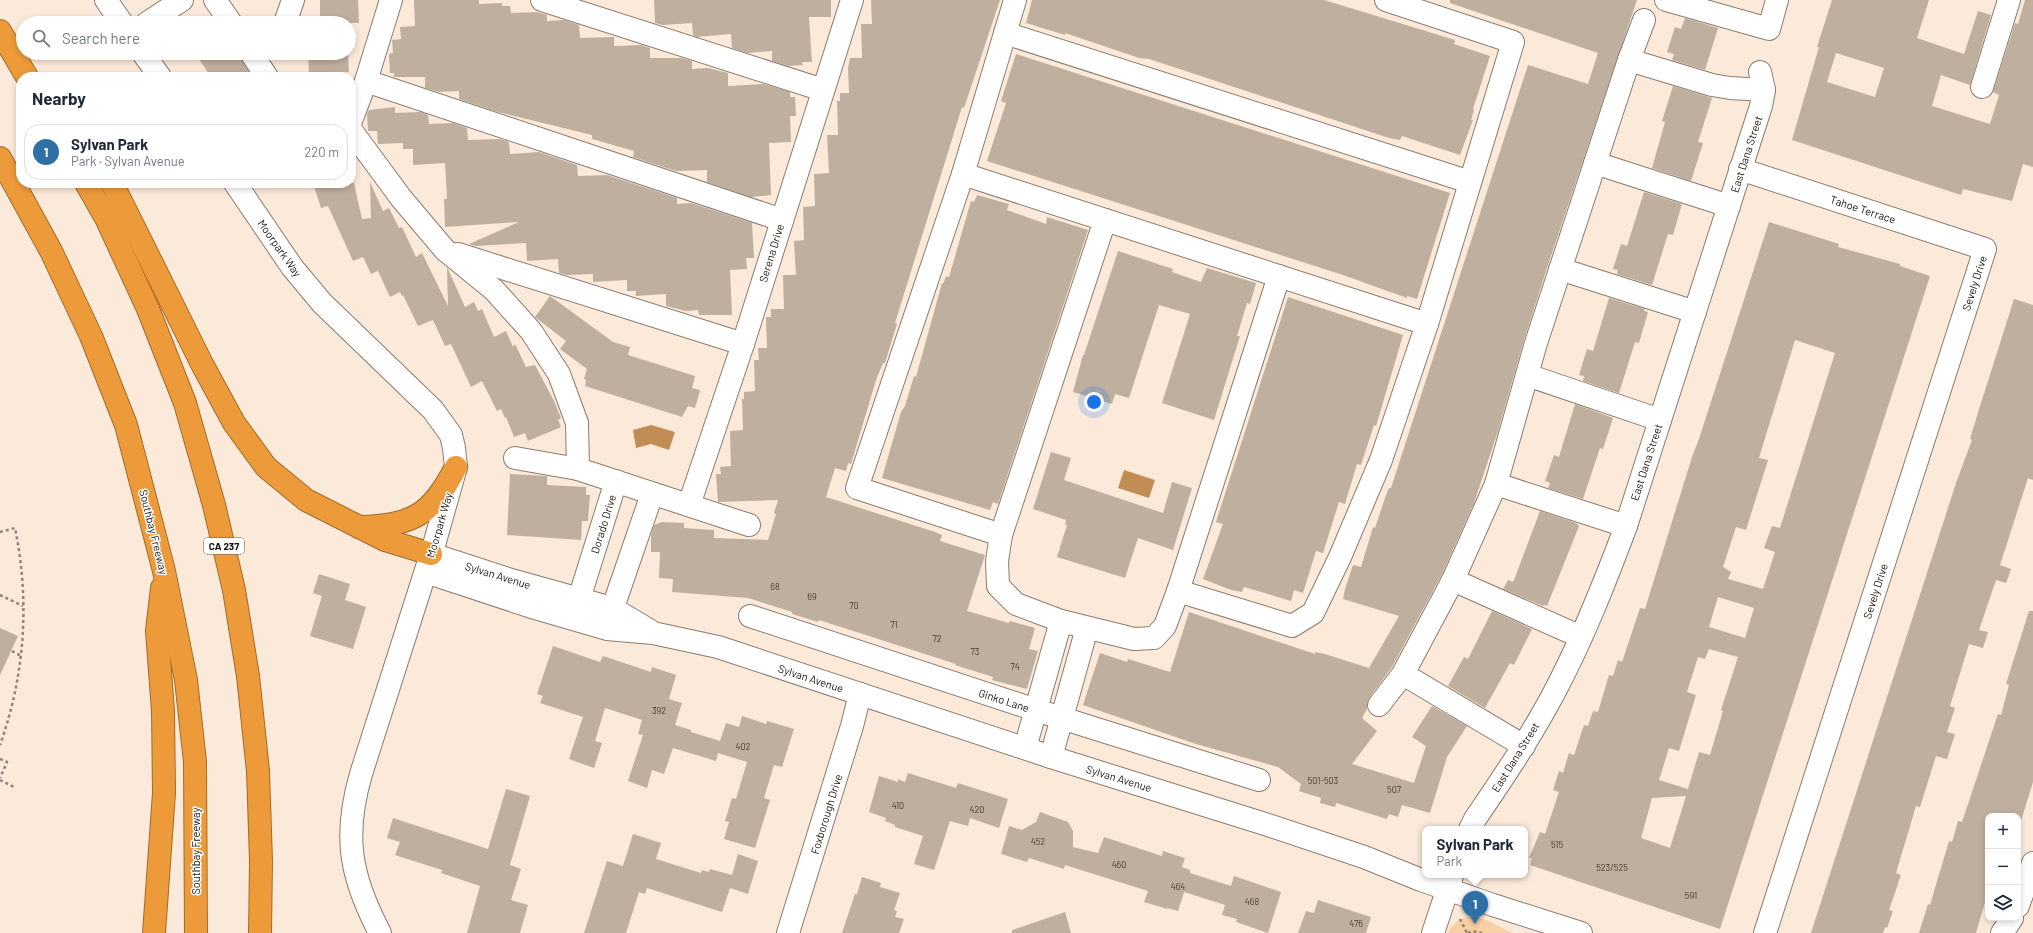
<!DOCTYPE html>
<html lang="en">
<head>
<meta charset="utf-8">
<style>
	body { margin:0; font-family:Barlow,sans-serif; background:#f2f2f3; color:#1f2937 }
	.controls { position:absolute; right:12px; bottom:12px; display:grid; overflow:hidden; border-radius:8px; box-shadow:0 2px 6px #0003 }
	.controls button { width:36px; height:36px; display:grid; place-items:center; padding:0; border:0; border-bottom:1px solid #e0e1e3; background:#fff; color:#1f2937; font:20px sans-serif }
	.you { position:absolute; left:1094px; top:402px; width:14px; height:14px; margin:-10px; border:3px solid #fff; border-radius:50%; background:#1a73e8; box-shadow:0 0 0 6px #1a73e833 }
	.badge { display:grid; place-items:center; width:26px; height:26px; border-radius:50%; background:#2e70a6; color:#fff; font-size:13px; font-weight:700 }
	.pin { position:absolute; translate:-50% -33px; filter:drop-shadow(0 1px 2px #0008) }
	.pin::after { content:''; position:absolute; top:21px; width:14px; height:12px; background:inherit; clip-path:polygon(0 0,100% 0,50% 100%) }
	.popup { position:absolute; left:1422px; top:826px; width:106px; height:52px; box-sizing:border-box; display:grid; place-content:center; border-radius:8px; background:#fff; filter:drop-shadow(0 1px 3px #0005); font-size:13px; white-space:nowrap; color:#747a83 }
	.popup b { font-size:15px; color:#1f2937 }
	.popup::after { content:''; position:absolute; left:50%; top:100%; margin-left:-8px; border:8px solid transparent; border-top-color:#fff }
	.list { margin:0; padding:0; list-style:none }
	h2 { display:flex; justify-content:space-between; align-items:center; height:52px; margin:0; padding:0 16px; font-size:17px }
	h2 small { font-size:13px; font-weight:400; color:#747a83 }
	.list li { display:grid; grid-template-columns:26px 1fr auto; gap:12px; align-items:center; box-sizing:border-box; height:56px; margin:0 8px 8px; padding:0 8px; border:1px solid #e0e1e3; border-radius:16px }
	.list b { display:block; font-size:15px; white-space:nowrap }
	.list p { margin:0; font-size:13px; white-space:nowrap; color:#747a83 }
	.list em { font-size:13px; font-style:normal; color:#747a83 }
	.icon { flex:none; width:22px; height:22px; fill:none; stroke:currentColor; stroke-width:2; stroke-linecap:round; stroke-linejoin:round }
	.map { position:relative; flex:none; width:2033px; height:933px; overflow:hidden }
	.search { position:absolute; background:#fff; box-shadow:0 2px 6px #0003; left:16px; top:16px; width:340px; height:44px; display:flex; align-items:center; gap:10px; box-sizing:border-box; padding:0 14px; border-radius:22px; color:#747a83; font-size:15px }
	.panel { position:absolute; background:#fff; box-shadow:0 2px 6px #0003; left:16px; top:72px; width:340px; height:116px; border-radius:16px }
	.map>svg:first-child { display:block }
</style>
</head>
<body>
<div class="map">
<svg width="2033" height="933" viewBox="0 0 2033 933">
	<rect width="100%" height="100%" fill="#fbeada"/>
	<path fill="#f9cfa4" d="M 1475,916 C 1491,920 1499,928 1513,933 L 1448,933 C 1454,921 1462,917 1475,916 Z"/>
	<g fill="#c18d55">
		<path d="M 651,425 L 675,432 L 669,450 L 651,444 L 636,448 L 633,430 Z"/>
		<path d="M 1124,470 L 1155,480 L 1149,498 L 1118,488 Z"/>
	</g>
	<g fill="#bfaf9f" fill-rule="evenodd">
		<path d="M 320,0 L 358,0 L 359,23 L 320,23 Z"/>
		<path d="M 414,0 L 479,0 L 479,4 L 502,3 L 502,6 L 510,6 L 511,13 L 537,12 L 547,15 L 547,21 L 564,20 L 579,25 L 580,38 L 614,37 L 614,46 L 641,45 L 650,48 L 650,58 L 681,58 L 692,61 L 692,69 L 708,68 L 728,73 L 728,86 L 764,84 L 790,92 L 790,97 L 795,97 L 796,116 L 790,116 L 791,142 L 769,143 L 771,195 L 751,197 L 707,182 L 707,170 L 676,171 L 633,157 L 634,151 L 592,139 L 592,135 L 494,111 L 459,99 L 459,91 L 439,92 L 425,88 L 425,77 L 394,77 L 394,73 L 390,73 L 389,54 L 393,53 L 392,40 L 401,39 L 400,27 L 415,26 Z"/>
		<path d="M 654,0 L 831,0 L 831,17 L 809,17 L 812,62 L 802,62 L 803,65 L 789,66 L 772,61 L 772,51 L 747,53 L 732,48 L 731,34 L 697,37 L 693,35 L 692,23 L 663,25 L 655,23 Z"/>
		<path d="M 871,0 L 1000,0 L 964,108 L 962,107 L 895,323 L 897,324 L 885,363 L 883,363 L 876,380 L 851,464 L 848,463 L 846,471 L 835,468 L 826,497 L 935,532 L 942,535 L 940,541 L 985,555 L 967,611 L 1009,623 L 1010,621 L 1035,628 L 1029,649 L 1038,651 L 1027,689 L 992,680 L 993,677 L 955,665 L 956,664 L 819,620 L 818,622 L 792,614 L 792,612 L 748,598 L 672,592 L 673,579 L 659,578 L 660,552 L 651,552 L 651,535 L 654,525 L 662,522 L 684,523 L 684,528 L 714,530 L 714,538 L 768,540 L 776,514 L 774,513 L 778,500 L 718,502 L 716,474 L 721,474 L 720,467 L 731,466 L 730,431 L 743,430 L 742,399 L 744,399 L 744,392 L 755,391 L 754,360 L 759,360 L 758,348 L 767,348 L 766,317 L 771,317 L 771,309 L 784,309 L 783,275 L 796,275 L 794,241 L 804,240 L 803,207 L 815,206 L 814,174 L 829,173 L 827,135 L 838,135 L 837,101 L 840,101 L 840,93 L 849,93 L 848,68 L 850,58 L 862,58 L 861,24 L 872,24 Z"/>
		<path d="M 1032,0 L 1324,0 L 1455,40 L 1454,44 L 1490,56 L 1473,109 L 1474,110 L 1471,120 L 1473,120 L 1460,155 L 1402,136 L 1400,140 L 1389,138 L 1149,59 L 1139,58 L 1065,33 L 1065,35 L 1026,23 Z"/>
		<path d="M 1450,0 L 1637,0 L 1548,265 L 1524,340 L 1498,431 L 1474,503 L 1442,574 L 1392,667 L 1369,698 L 1367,704 L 1367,709 L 1362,718 L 1377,731 L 1352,764 L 1414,783 L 1426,746 L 1412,737 L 1432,706 L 1467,726 L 1447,757 L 1430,813 L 1402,805 L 1398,817 L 1389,814 L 1387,819 L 1336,803 L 1335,807 L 1320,803 L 1321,798 L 1299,791 L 1301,784 L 1278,767 L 1196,744 L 1083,705 L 1100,653 L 1127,662 L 1128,659 L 1170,672 L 1189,612 L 1315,654 L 1315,652 L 1325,654 L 1369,668 L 1399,616 L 1343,599 L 1345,589 L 1353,565 L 1361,567 L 1373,527 L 1375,528 L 1386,495 L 1389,488 L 1391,488 L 1528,65 L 1588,84 L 1598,53 L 1450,3 Z"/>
		<path d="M 1832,0 L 1929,0 L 1917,38 L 1964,54 L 1978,11 L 1991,15 L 1970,85 L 1941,75 L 1932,106 L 1990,124 L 1999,95 L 1993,92 L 2015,23 L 2018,24 L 2025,0 L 2033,0 L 2033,167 L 2023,164 L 2012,201 L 1963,189 L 1961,195 L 1792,140 L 1819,47 L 1817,47 ZM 1836,53 L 1884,68 L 1875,97 L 1827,82 Z"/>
		<path d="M 1685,18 L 1718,28 L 1705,70 L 1672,60 L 1674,54 L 1667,52 L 1675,27 L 1681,29 Z"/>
		<path d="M 195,53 L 238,53 L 252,77 L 211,77 Z"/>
		<path d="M 308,53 L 348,53 L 349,72 L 309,74 Z"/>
		<path d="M 1016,54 L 1450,193 L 1417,299 L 1407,296 L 1407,298 L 1343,275 L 987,161 L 1006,103 L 1001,101 Z"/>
		<path d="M 1673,86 L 1712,98 L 1698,142 L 1703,143 L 1691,181 L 1652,168 L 1665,122 L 1662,121 Z"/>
		<path d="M 395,107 L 395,113 L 421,112 L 428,115 L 429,124 L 453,123 L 467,128 L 468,140 L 500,139 L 509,142 L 510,154 L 539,152 L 577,165 L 578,176 L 607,175 L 677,198 L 677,204 L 691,203 L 752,223 L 754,258 L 746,258 L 747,269 L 730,270 L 732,315 L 699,315 L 698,310 L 686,311 L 666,306 L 666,294 L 636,296 L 636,291 L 627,291 L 627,280 L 593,282 L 593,274 L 567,275 L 559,273 L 558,259 L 527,261 L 526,243 L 476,246 L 469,244 L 519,222 L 445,227 L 444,199 L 447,199 L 445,163 L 413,165 L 413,149 L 403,149 L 403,143 L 378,144 L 377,131 L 368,131 L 367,114 L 369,110 Z"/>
		<path d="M 370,182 L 383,211 L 389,208 L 399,228 L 402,227 L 416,257 L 422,253 L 448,306 L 447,267 L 465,307 L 474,302 L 478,311 L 482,309 L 494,337 L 506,331 L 513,347 L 515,344 L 526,367 L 535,365 L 554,401 L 561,418 L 558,420 L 561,427 L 528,441 L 525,433 L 514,437 L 506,417 L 505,418 L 501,409 L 497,411 L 482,381 L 471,387 L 451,344 L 445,346 L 433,320 L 418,326 L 403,295 L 402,296 L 400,292 L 390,297 L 378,271 L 371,274 L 363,257 L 353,261 L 328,206 L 321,208 L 313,183 L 354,183 L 362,219 L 371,218 Z"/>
		<path d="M 1644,192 L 1682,204 L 1673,235 L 1668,234 L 1652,285 L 1617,274 L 1618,270 L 1613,269 L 1621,244 L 1627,246 Z"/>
		<path d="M 977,195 L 1009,204 L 1007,210 L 1046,224 L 1047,217 L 1088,230 L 998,504 L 993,502 L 990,510 L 882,478 L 901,412 L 905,406 L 914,376 L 916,377 L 942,283 L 943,284 L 946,276 L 949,277 L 971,201 L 974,202 Z"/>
		<path d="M 1769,222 L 1839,244 L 1838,247 L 1900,264 L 1900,266 L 1930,276 L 1720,929 L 1530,865 L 1532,858 L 1529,858 L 1540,832 L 1545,834 L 1559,792 L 1553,790 L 1559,771 L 1563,773 L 1569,753 L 1574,755 L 1584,725 L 1588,726 L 1593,711 L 1598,712 L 1609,675 L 1613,676 L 1618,660 L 1622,662 L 1640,608 L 1645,609 L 1692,457 L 1699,439 ZM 1795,340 L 1835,353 L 1780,528 L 1772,526 L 1764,548 L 1775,552 L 1763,589 L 1728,579 L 1731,572 L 1723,567 L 1736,527 L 1746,530 L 1768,460 L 1759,458 ZM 1718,597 L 1754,608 L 1745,638 L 1709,627 ZM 1709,649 L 1738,657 L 1721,710 L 1723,711 L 1710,755 L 1699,752 L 1688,789 L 1659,780 L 1669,748 L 1679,751 L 1696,695 L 1687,692 L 1698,657 L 1705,659 ZM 1686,796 L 1670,848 L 1641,838 L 1652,798 Z"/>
		<path d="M 1118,251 L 1173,269 L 1172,272 L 1201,282 L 1207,268 L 1256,283 L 1250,304 L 1247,303 L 1237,336 L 1240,336 L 1214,420 L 1162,403 L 1190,314 L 1159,305 L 1129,398 L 1115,394 L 1112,404 L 1073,392 L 1083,355 L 1084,355 Z"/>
		<path d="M 550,296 L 613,342 L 630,347 L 628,355 L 695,376 L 692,388 L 700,390 L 695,408 L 688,406 L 682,417 L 585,386 L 586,380 L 584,379 L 587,369 L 560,349 L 566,341 L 535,317 Z"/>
		<path d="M 1288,297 L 1403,335 L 1376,426 L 1374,425 L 1361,465 L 1357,464 L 1345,504 L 1339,502 L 1323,553 L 1316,551 L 1303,593 L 1294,590 L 1291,601 L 1244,587 L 1242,592 L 1231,590 L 1203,579 L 1223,524 L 1216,522 Z"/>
		<path d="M 1609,298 L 1645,309 L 1644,311 L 1648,312 L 1639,343 L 1635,342 L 1619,393 L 1583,381 L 1584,376 L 1579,375 L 1587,349 L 1593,351 Z"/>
		<path d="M 2014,299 L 2033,305 L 2033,480 L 2028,478 L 2000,565 L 2011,569 L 2006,583 L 1996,580 L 1979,630 L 1988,632 L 1983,648 L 1969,644 L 1950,706 L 1955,708 L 1947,732 L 1955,734 L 1947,759 L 1936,756 L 1920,807 L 1916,806 L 1896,873 L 1901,875 L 1889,910 L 1893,911 L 1887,928 L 1885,927 L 1883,933 L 1811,933 L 1956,483 L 1972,440 L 1970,439 L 1981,403 Z"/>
		<path d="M 1575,404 L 1613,418 L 1603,449 L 1600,448 L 1583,499 L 1548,488 L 1550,483 L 1545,481 L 1554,455 L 1559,457 Z"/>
		<path d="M 1051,452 L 1071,458 L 1064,480 L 1163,513 L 1172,482 L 1192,488 L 1173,550 L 1138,538 L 1125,578 L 1057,557 L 1067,525 L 1065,525 L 1066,520 L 1033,509 Z"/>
		<path d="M 510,474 L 547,476 L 547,485 L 586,487 L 586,495 L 590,495 L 588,521 L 582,521 L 581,540 L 507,535 Z"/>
		<path d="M 1540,511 L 1576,523 L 1579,526 L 1547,606 L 1544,605 L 1543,606 L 1503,589 L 1508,580 L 1513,582 L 1514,580 Z"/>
		<path d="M 319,574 L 350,584 L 345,600 L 366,607 L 353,649 L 310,636 L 322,596 L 313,593 Z"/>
		<path d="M 1492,611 L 1532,629 L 1514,665 L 1510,663 L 1485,708 L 1448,686 L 1464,657 L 1468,659 Z"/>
		<path d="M 2029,611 L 2033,611 L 2033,782 L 2021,821 L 2018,820 L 2018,816 L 1988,816 L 1988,892 L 1976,933 L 1919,933 L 1928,904 L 1930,905 L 1949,841 L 1952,842 L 1958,821 L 1962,822 L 1998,714 L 2001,715 L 2009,685 L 2006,684 Z"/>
		<path d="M 0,628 L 18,636 L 0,675 Z"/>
		<path d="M 553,646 L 600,662 L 603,656 L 651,672 L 652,667 L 676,675 L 669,699 L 682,703 L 675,725 L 691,730 L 691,732 L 720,741 L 726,723 L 739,727 L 742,716 L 766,724 L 767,721 L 794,729 L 782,767 L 774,765 L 764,798 L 770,800 L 755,848 L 724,839 L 729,822 L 725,821 L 732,798 L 736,799 L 747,762 L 718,753 L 716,761 L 673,748 L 664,774 L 652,770 L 647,788 L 628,781 L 643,735 L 638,734 L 642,720 L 605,708 L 595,741 L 602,743 L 594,768 L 569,759 L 583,717 L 540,703 L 543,696 L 537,694 Z"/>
		<path d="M 908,773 L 956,788 L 958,783 L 1008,799 L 999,828 L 970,818 L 968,826 L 950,821 L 934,870 L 914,864 L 923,836 L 895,827 L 895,825 L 885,821 L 886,818 L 869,812 L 879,776 L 898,782 L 898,779 L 905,782 Z"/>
		<path d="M 506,789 L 530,796 L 510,865 L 521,869 L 511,900 L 528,905 L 520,933 L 467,933 L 480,886 L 441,873 L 442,870 L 395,855 L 400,842 L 387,838 L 393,818 L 488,849 Z"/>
		<path d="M 1040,812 L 1068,822 L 1073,831 L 1073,847 L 1098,853 L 1104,837 L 1162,856 L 1163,851 L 1185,858 L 1182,867 L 1190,870 L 1190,873 L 1231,886 L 1234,876 L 1281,892 L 1268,933 L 1236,922 L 1237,919 L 1222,915 L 1225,905 L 1184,892 L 1178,911 L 1167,908 L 1167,909 L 1144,902 L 1148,891 L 1065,865 L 1064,869 L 1029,858 L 1027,862 L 1001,854 L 1009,826 L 1022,830 L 1036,822 Z"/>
		<path d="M 633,834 L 661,843 L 656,859 L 701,873 L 702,870 L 709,872 L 710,869 L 732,875 L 738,854 L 758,861 L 748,894 L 730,888 L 722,912 L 647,888 L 645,894 L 639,892 L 626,933 L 584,933 L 607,861 L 623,866 Z"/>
		<path d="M 862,877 L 881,883 L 880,887 L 900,893 L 894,910 L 897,911 L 895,917 L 904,919 L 899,933 L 842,933 L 855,894 L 857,894 Z"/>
		<path d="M 1318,900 L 1371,917 L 1366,933 L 1298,933 L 1306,911 L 1314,913 Z"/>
		<path d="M 1065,912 L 1071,933 L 1012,933 L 1012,930 Z"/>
	</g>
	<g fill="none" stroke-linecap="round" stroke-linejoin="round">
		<g stroke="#8b7c6e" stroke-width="24">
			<g id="minor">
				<path d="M 106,0 L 122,23"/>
				<path d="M 215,0 L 231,23"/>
				<path d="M 542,0 L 823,90"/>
				<path d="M 1015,0 L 963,174 L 857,488 L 1001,535 L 997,561 L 998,586 L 1016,604 L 1061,621 L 1134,639 L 1154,638 L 1165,626 L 1178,591 L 1292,626 L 1313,613 L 1340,557 L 1381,460 L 1427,324 L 1513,42 L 1386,0"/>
				<path d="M 1666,0 L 1769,29 L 1777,0"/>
				<path d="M 147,23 L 182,0"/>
				<path d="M 285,23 L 293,0"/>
				<path d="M 1005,33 L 1470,182"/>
				<path d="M 143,53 L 160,77"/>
				<path d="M 251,53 L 267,77"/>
				<path d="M 1629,60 L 1712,85 L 1730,88 L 1764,90"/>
				<path d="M 366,81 L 782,220"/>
				<path d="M 1982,87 L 2009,0"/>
				<path d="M 351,121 L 366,81 L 391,0"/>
				<path d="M 351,130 L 401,198 L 445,250 L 494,290 L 531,331 L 559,374 L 577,423 L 578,469"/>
				<path d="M 1595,163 L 1729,206"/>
				<path d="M 1740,169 L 1985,249 L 1765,933"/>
				<path d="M 963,174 L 1427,324"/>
				<path d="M 235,183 L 292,267 L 322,303 L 433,410 L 451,435 L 454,448 L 456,467 L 434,545 L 361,774 C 343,836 350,876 380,933"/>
				<path d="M 458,254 L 743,344"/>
				<path d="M 1560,269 L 1695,312"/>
				<path d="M 1527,375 L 1660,420"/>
				<path d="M 515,458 L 578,469 L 749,525"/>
				<path d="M 1496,484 L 1626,526"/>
				<path d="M 689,505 L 743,344 L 852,0"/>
				<path d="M 1001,535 L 1105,220"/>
				<path d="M 431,554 L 508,579 L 612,608 L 649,630"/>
				<path d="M 426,572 L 535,608 L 607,629 L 653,633 L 718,647 L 1051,757 L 1265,824 L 1364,857 L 1421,880 L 1493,905 L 1581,933"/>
				<path d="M 1453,580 L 1581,637"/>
				<path d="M 1178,591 L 1279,276"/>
				<path d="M 577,613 L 579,599 L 616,481"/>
				<path d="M 750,616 L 1036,710 L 1259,780"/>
				<path d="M 608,622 L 652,494"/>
				<path d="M 1403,674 L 1524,746"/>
				<path d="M 1379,705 L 1403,674 L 1453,580 L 1496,484 L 1536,343 L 1629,60 L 1644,20"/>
				<path d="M 1025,748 L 1061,621"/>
				<path d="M 1051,757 L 1087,628"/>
				<path d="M 1470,829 L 1475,819 C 1503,778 1532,735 1555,691 C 1583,638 1605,582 1626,526 L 1761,106 L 1764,90 L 1760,72"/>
				<path d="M 2018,906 L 2033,863"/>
				<path d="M 788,933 L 852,726 L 860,694"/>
				<path d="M 1433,933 L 1452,876"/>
				<path d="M 2002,933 L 2012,918"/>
			</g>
		</g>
		<g stroke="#a26b2b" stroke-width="24">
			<g id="highway">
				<path d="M 0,31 L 27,77"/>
				<path d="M 0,158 L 51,251 L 91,336 L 126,425 L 164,571 L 186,680 L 195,762 L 196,933"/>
				<path d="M 86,183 L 106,218 L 148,309 L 185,403 L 214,505 L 234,590 L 248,676 L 258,771 L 261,861 L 260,933"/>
				<path d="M 112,183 L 202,364 L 234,423 L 266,467 L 306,500 L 385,540 L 431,554"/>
				<path d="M 359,527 C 413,525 431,516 456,467"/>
				<path d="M 154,933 L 164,793 L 163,711 L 157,631 L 162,588"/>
			</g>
		</g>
		<g stroke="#8f8379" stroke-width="2.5" stroke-dasharray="3 3" stroke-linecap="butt">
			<path d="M 0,532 L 15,528 C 30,601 25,675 0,745"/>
			<path d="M 0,595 L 23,606"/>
			<path d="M 12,651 L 21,656"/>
			<path d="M 0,759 L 7,762 L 0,778"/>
			<path d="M 0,780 L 14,787"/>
			<path d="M 1460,919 L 1467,933"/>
			<path d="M 1468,933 L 1472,931 L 1482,933"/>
		</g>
		<use href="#minor" stroke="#fff" stroke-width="22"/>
		<use href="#highway" stroke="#ec9a3a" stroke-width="22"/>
	</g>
	<g text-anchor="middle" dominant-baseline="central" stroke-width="3" stroke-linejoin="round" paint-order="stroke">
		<g font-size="9" fill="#423a32">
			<text x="775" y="586">68</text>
			<text x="812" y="596">69</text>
			<text x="854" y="605">70</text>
			<text x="894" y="624">71</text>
			<text x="937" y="638">72</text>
			<text x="975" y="651">73</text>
			<text x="1015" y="666">74</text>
			<text x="659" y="710">392</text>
			<text x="743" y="746">402</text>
			<text x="1323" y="780">501-503</text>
			<text x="1394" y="789">507</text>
			<text x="898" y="805">410</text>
			<text x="977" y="809">420</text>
			<text x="1038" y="841">452</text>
			<text x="1557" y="844">515</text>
			<text x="1119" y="864">460</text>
			<text x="1612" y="867">523/525</text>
			<text x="1178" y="886">464</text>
			<text x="1691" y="895">591</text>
			<text x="1252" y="901">468</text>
			<text x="1356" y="923">476</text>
		</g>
		<rect fill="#fff" stroke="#5e5a56" stroke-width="1" x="204" y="538" width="40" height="16" rx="3"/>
		<g font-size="10" font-weight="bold" fill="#19130e">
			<text x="224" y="546">CA 237</text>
		</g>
		<g font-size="11" fill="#19130e" stroke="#fff">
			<text transform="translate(1746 154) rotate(-72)">East Dana Street</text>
			<text transform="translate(1863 209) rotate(18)">Tahoe Terrace</text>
			<text transform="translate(280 248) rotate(55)">Moorpark Way</text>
			<text transform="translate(771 253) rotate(-73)">Serena Drive</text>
			<text transform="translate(1974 283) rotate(-72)">Sevely Drive</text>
			<text transform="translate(1646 462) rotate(-72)">East Dana Street</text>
			<text transform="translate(603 524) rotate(-73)">Dorado Drive</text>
			<text transform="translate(439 525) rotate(-74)">Moorpark Way</text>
			<text transform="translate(154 532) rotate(76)">Southbay Freeway</text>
			<text transform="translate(498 575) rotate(17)">Sylvan Avenue</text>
			<text transform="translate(1875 591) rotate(-72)">Sevely Drive</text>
			<text transform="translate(811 678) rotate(18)">Sylvan Avenue</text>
			<text transform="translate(1004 700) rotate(18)">Ginko Lane</text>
			<text transform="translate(1515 757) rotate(-58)">East Dana Street</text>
			<text transform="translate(1119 778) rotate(17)">Sylvan Avenue</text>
			<text transform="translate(826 814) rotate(-73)">Foxborough Drive</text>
			<text transform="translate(195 851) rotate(-90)">Southbay Freeway</text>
		</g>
	</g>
</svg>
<div class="controls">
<button>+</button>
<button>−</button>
<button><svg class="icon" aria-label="layers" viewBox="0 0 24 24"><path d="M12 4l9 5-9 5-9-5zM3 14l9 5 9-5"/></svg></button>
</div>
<div class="you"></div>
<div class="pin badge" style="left:1475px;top:924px">1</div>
<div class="popup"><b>Sylvan Park</b>Park</div>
<div class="search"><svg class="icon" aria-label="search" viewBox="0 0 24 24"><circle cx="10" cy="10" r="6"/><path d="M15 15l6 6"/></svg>Search here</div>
<section class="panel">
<h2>Nearby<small></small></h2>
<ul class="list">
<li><span class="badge">1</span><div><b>Sylvan Park</b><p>Park · Sylvan Avenue</p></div><em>220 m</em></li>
</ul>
</section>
</div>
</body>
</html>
